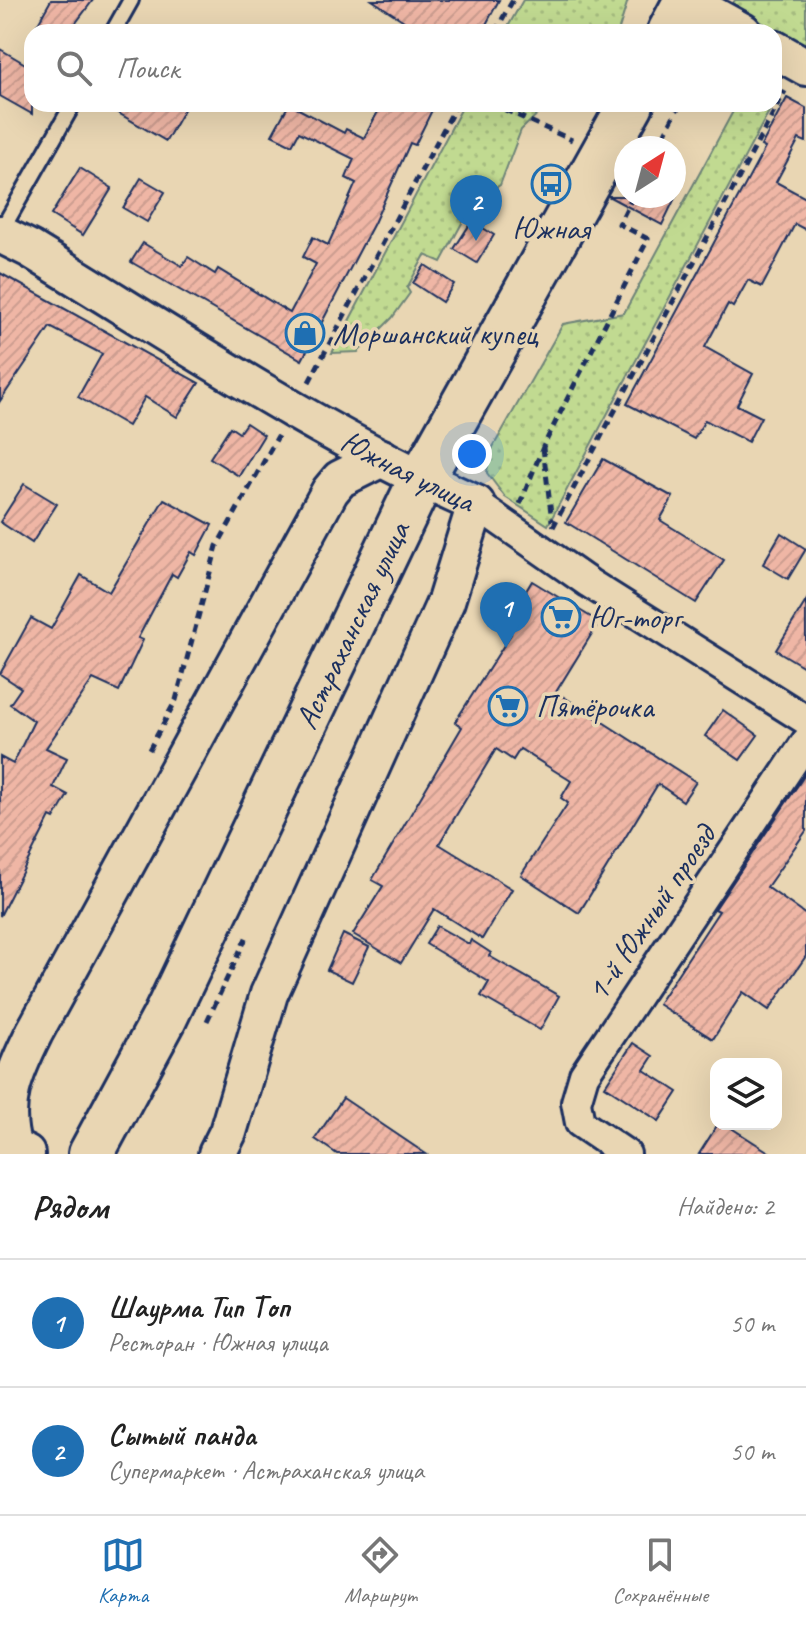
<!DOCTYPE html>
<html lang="ru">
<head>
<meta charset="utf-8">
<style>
	body { margin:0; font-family:Caveat,sans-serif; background:#f2f2f2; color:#222 }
	.controls { position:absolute; right:24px; bottom:24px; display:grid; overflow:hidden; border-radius:16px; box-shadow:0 8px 32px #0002 }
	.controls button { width:72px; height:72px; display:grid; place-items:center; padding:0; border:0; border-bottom:2px solid #e0e0e0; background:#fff; color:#222; font:40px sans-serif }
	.compass { position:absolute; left:614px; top:136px; width:72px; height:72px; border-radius:50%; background:#fff; box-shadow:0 8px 32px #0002; rotate:36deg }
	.you { position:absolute; left:472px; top:454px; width:28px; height:28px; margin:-20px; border:6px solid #fff; border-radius:50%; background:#1a73e8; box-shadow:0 0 0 12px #1a73e833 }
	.badge { display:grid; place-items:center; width:52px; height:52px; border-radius:50%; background:#1f6fb2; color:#fff; font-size:26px; font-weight:700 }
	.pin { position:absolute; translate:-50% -66px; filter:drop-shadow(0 2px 4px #0008) }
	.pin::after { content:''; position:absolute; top:42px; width:28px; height:24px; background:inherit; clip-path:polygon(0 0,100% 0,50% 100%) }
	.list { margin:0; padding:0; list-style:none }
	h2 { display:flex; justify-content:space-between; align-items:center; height:104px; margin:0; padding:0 32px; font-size:34px }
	h2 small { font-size:26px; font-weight:400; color:#767676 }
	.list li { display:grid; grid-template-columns:52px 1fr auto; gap:24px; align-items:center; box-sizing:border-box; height:128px; padding:0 32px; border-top:2px solid #e0e0e0 }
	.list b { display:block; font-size:30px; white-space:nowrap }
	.list p { margin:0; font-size:26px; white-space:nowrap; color:#767676 }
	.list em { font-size:26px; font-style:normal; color:#767676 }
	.icon { flex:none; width:44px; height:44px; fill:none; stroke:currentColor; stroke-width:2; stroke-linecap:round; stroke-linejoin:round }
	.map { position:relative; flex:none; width:806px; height:1154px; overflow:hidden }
	.search { position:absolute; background:#fff; box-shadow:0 8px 32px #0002; left:24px; right:24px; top:24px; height:88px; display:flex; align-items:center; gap:20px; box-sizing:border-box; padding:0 28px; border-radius:24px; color:#767676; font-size:30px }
	.sheet { height:360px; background:#fff }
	nav { display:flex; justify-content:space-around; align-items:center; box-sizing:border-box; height:112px; border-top:2px solid #e0e0e0; background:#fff; font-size:22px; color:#767676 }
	nav a { display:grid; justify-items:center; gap:4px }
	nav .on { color:#1f6fb2 }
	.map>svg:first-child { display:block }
</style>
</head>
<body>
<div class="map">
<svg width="806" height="1154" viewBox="0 0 806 1154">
	<defs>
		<pattern id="grass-dots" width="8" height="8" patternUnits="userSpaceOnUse" patternTransform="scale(2)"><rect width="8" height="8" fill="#c1da91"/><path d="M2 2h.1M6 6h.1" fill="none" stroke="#a5bb7f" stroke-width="1.8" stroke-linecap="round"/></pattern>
		<pattern id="building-hatch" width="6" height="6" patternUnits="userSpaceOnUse" patternTransform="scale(2)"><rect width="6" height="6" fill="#efb6a5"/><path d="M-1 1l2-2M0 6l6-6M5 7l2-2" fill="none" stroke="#cc9d90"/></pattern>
	</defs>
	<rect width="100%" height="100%" fill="#e9d6b3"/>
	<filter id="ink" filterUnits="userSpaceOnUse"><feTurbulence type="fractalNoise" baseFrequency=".0125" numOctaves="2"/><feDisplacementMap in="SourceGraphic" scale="16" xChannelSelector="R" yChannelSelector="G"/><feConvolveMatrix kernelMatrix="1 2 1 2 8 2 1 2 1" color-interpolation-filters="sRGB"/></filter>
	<g filter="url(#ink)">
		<g fill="url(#grass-dots)" stroke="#6e8478" stroke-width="2">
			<path d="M 523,0 L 628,0 L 618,32 L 505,32 Z"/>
			<path d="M 735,0 L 806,0 L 806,48 L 732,5 Z"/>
			<path d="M 464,104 L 548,104 L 521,130 L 500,185 L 475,199 L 441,262 L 425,255 L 407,288 L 410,293 L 392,318 L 358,352 L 332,353 Z"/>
			<path d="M 737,104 L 773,104 L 548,525 L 505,497 L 487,473 L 489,454 L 563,324 L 624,313 Z"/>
		</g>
		<g fill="url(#building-hatch)" stroke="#1b2f5e" stroke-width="2">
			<path d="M 51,0 L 93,0 L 69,32 L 33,32 Z"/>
			<path d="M 372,0 L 499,0 L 482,32 L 399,32 L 404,21 Z"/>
			<path d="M 0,49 L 32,68 L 32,114 L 0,96 Z"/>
			<path d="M 787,98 L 806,108 L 806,142 L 799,139 L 776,182 L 806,198 L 806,230 L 795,224 L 762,287 L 748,280 L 733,307 L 728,304 L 705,347 L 753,374 L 737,405 L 761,417 L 748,442 L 705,420 L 694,439 L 627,404 L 765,148 L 761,146 Z"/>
			<path d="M 103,104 L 187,104 L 166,141 Z"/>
			<path d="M 289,104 L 344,133 L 346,129 L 364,138 L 382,104 L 435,104 L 415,145 L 410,143 L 374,223 L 302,360 L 131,262 L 143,243 L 182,266 L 188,257 L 215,274 L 218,269 L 290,313 L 316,264 L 303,257 L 313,237 L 328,245 L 356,183 L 346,178 L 354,159 L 299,132 L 292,145 L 272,135 Z"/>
			<path d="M 80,168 L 112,188 L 83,235 L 51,215 Z"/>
			<path d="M 141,178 L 165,192 L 147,222 L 123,208 Z"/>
			<path d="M 608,196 L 676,196 L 662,225 Z"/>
			<path d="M 472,221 L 494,235 L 477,263 L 454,249 Z"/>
			<path d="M 425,265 L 454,284 L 442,302 L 413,283 Z"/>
			<path d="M 0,273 L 199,383 L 177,417 L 145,397 L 128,426 L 78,397 L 102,354 L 50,327 L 0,401 Z"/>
			<path d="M 246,423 L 264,435 L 239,476 L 210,458 L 230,427 L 239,433 Z"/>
			<path d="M 603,459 L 673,497 L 660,520 L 724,560 L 696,603 L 566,522 Z"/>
			<path d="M 24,484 L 57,504 L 32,543 L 0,522 Z"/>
			<path d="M 164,499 L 212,525 L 196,555 L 191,552 L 177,577 L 172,574 L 138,638 L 143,640 L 119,691 L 93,679 L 46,748 L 67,758 L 53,787 L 68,795 L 54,819 L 50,817 L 0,916 L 0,757 L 13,764 L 34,721 L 10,704 L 21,688 L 0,674 L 31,618 L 51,629 L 81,575 L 109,592 Z"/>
			<path d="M 781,533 L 806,549 L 788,579 L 763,564 Z"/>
			<path d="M 532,581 L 599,622 L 556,692 L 696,782 L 683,801 L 658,784 L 579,913 L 521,875 L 568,803 L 561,798 L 571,781 L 520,749 L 513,760 L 496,749 L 439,844 L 512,889 L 482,939 L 434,909 L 401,963 L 353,934 L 383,886 L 372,880 L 462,727 L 455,722 L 511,634 L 503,629 Z"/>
			<path d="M 806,601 L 806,668 L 776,650 Z"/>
			<path d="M 723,710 L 758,735 L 740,760 L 705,736 Z"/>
			<path d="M 806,773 L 806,831 L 767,887 L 806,915 L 806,956 L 769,1010 L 743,992 L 713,1039 L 658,1004 L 719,911 L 715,909 Z"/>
			<path d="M 437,926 L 469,944 L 471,940 L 491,953 L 489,956 L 559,996 L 540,1030 L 481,996 L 489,982 L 426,944 Z"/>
			<path d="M 343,934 L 369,947 L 352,982 L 327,970 Z"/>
			<path d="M 633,1043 L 653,1056 L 644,1070 L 678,1092 L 659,1121 L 605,1086 Z"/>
			<path d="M 343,1098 L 426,1154 L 337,1154 L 315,1139 Z"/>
			<path d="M 718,1124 L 725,1124 L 772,1154 L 699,1154 Z"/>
		</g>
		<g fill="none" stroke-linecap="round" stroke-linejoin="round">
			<g stroke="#1b2f5e" stroke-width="20">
				<g id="service">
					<path d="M 113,32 L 131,0"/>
					<path d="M 0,233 L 73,104"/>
				</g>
			</g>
			<g stroke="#1b2f5e" stroke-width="34">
				<g id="minor">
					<path d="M 476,504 L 589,583 L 806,720"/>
					<path d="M 626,1154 L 580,1123 L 576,1102 L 584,1075 L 806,742"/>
				</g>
			</g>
			<g stroke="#1b2f5e" stroke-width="42">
				<g id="tertiary">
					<path d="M 685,0 L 743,32"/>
					<path d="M 774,49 L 806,67"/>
					<path id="s1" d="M 0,234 L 30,249 C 176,338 320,435 476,504 L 446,601 L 269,994 L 228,1132 L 217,1154"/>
					<path d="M 26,1154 L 13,1148 C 0,1104 14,1073 34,1033 L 330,491 L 340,479 L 382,458"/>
				</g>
			</g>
			<g stroke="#1b2f5e" stroke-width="50">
				<g id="primary">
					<path d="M 670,32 L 687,0"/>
					<path id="s2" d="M 91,1154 L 164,1019 L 421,480 L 631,104"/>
				</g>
			</g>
			<g stroke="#1b2f5e" stroke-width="5" stroke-dasharray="8 6" stroke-linecap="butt">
				<path d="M 495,32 L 513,0"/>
				<path d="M 492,104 L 572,140"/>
				<path d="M 657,148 L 680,104"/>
				<path d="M 309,382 L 457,104"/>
				<path d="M 543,448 L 552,521"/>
				<path d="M 520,504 L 543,447 L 648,239 L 619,224 L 633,196"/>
				<path d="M 553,527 L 785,91"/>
				<path d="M 149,750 L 176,700 L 217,546 L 278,436"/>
				<path d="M 207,1021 L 247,936"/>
			</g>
			<use href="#service" stroke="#e9d6b3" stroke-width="14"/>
			<use href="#minor" stroke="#e9d6b3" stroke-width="28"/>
			<use href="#tertiary" stroke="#e9d6b3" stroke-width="36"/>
			<use href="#primary" stroke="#e9d6b3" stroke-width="44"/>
		</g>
	</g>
	<defs>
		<g id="bus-ring" transform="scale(2)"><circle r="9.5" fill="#e9d6b3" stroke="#1f6fb2" stroke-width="1.5"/><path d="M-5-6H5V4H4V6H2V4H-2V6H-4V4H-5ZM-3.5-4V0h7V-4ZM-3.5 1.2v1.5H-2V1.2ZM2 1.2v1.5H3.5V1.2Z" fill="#1f6fb2"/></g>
		<g id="shop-ring" transform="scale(2)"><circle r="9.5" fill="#e9d6b3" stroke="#1f6fb2" stroke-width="1.5"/><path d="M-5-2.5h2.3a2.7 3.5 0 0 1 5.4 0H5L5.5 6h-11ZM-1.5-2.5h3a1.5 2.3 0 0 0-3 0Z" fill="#1f6fb2"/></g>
		<g id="supermarket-ring" transform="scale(2)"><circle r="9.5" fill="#e9d6b3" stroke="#1f6fb2" stroke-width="1.5"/><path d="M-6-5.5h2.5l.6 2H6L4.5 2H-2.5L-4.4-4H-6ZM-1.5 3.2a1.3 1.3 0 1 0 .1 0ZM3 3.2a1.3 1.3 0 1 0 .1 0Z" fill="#1f6fb2"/></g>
	</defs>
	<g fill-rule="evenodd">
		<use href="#bus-ring" x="551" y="184"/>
		<use href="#shop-ring" x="305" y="333"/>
		<use href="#supermarket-ring" x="561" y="617"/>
		<use href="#supermarket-ring" x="508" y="706"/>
	</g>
	<g text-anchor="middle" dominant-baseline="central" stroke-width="7" stroke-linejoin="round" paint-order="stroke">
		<g font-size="32" fill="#1b2f5e" stroke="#e9d6b3" text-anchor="start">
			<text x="551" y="228" text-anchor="middle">Южная</text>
			<text x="333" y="333">Моршанский купец</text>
			<text x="589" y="617">Юг-торг</text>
			<text x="536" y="706">Пятёрочка</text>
		</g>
		<g font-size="32" fill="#1b2f5e" stroke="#e9d6b3">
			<text stroke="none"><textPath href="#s1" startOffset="472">Южная улица</textPath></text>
			<text stroke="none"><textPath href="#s2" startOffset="590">Астраханская улица</textPath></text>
			<text transform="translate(651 913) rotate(-56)">1-й Южный проезд</text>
		</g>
	</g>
</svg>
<div class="controls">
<button><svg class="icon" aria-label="layers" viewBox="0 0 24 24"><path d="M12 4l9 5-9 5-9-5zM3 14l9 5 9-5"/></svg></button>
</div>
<svg class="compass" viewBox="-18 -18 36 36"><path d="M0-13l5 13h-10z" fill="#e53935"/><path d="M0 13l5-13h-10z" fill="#767676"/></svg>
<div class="you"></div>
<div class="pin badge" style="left:506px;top:648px">1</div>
<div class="pin badge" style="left:476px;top:241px">2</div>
<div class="search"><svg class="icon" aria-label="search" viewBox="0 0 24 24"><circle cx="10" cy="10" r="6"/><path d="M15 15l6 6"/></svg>Поиск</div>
</div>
<section class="sheet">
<h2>Рядом<small>Найдено: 2</small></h2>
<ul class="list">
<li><span class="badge">1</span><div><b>Шаурма Тип Топ</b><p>Ресторан · Южная улица</p></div><em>50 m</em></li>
<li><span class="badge">2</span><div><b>Сытый панда</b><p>Супермаркет · Астраханская улица</p></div><em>50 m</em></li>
</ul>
</section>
<nav>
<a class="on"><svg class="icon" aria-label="map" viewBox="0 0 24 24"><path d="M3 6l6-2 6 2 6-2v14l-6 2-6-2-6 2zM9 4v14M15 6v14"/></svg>Карта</a>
<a><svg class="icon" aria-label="directions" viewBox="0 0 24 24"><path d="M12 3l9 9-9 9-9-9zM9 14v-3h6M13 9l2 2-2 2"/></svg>Маршрут</a>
<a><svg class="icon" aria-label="saved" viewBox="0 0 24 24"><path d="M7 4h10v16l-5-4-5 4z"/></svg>Сохранённые</a>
</nav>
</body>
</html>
